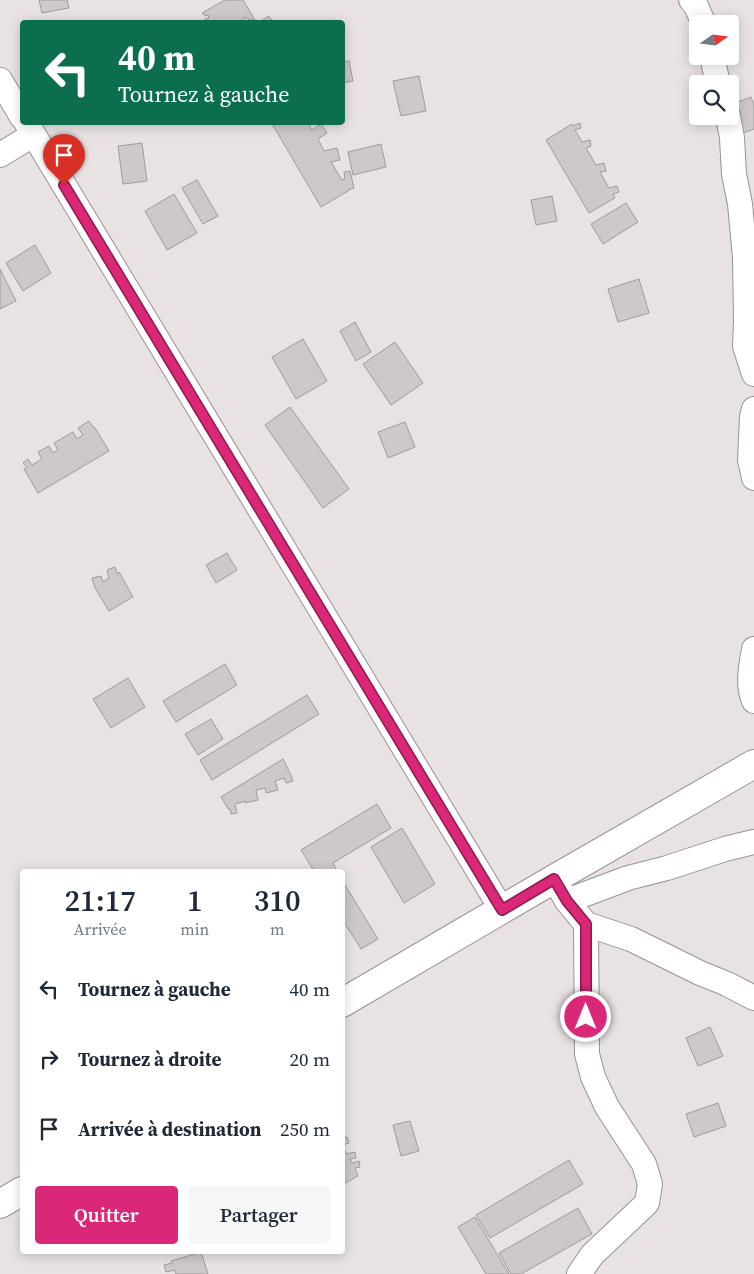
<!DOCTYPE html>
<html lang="fr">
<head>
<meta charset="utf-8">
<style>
	body { margin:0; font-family:"Source Serif 4",serif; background:#f6f6f7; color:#1f2937; height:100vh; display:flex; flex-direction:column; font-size:19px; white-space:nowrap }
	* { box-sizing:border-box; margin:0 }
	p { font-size:16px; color:#747a83 }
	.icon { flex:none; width:28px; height:28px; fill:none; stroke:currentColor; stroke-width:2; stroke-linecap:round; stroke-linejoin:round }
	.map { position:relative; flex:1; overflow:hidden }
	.drawer { position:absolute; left:20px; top:869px; width:325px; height:385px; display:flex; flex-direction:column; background:#fff; border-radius:5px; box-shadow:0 2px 12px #0003 }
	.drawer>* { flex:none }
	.banner { position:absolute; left:20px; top:20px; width:325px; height:105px; border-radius:5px; box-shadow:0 2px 12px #0003; background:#0b6e4f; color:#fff; overflow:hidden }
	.needle { width:32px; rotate:76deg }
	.buttons { position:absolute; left:689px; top:15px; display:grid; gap:10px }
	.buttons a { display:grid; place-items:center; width:50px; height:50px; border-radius:5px; background:#fff; box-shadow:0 2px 12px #0003; font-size:25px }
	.pin { position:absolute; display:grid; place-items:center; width:42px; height:42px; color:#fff; margin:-51px -21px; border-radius:50% 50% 50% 0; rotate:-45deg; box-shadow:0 0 5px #0007 }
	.pin .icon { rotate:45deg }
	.me { position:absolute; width:55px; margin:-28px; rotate:0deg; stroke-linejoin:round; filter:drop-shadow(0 0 4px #0008) }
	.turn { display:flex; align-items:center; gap:18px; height:105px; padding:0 15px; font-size:22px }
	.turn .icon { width:65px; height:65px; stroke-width:2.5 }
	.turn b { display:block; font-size:35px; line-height:42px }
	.eta { display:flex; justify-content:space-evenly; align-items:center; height:85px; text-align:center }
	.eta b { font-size:30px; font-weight:600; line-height:35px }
	.primary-button { display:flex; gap:10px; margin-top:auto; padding:10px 15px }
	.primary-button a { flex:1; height:58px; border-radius:5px; background:#db2777; color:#fff; font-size:20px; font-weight:600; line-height:58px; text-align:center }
	.primary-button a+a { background:#f6f6f7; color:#1f2937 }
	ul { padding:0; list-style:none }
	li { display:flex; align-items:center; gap:15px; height:70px; padding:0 15px }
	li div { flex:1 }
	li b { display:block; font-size:19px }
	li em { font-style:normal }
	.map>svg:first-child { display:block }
	.building { fill:#cfc8ca; stroke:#a09a9b }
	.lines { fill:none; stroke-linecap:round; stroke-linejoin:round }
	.street-casing { stroke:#989293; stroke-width:26 }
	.primary-casing { stroke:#989293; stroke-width:30 }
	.street { stroke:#fff; stroke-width:24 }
	.primary { stroke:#fff; stroke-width:28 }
	.route-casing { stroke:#8e194d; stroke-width:12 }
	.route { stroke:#db2777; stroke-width:9 }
</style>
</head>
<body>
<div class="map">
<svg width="754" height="1274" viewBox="0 0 754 1274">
	<rect width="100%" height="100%" fill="#e8e2e3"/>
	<g class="building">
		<polygon points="39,0 67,0 69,8 42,13"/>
		<polygon points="225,0 243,0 255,20 249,20 248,18 243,18 245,22 247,22 206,22 205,19 209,18 208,15 205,16 202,13"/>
		<polygon points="269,16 273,22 259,22"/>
		<polygon points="349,61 353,81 342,83 342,62"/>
		<polygon points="419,76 426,111 401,116 393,81"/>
		<polygon points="751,97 754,105 754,129 738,135 730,105"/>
		<polygon points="271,122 307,122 312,130 321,124 327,133 318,139 324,151 337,148 340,160 331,162 342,180 345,179 344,172 350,171 354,188 348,190 348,191 321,207"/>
		<polygon points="580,123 581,128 575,130 582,142 590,140 591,146 586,148 596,165 604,163 606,171 600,172 609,188 617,186 619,192 613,194 615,198 589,213 546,140 572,124 573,126"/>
		<polygon points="142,143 147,181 123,184 118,146"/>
		<polygon points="381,144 386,167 353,175 348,152"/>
		<polygon points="197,180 218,216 203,224 182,188"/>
		<polygon points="174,194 197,233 167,250 145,211"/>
		<polygon points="552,196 557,221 536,225 531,200"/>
		<polygon points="626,203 638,222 603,244 591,224"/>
		<polygon points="35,245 51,273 23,291 6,263"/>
		<polygon points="0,269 16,301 0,309"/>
		<polygon points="639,279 649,313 618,322 608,289"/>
		<polygon points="355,322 371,352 356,361 340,331"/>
		<polygon points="303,339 327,381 296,399 272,357"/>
		<polygon points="395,342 423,383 391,405 363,364"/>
		<polygon points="290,407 349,489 323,508 265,425"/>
		<polygon points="89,421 94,428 95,428 109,451 38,493 24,469 27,468 23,463 28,459 32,465 42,459 38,452 49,446 53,453 58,450 54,443 73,432 77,439 83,435 78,428"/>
		<polygon points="405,422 415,447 388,458 378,432"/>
		<polygon points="227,553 237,570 216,583 206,565"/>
		<polygon points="115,567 117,574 119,572 133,597 109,611 95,588 92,578 101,576 103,582 109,578 107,570"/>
		<polygon points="225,664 237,685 176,722 163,701"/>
		<polygon points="128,678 145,707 111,728 93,699"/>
		<polygon points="307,695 319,714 212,780 200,760"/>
		<polygon points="211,719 223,739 198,755 185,734"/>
		<polygon points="283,759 290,773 293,781 286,783 284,778 275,781 278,790 266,793 265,788 256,790 258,800 245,803 245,801 236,804 235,805 237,813 231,814 230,809 229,810 221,797"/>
		<polygon points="377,804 391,828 333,863 337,871 314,871 301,850"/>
		<polygon points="402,828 435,884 404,903 371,847"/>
		<polygon points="342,880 378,939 361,949 342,919"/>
		<polygon points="710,1027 723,1056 698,1066 686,1038"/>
		<polygon points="718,1103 726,1126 694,1137 686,1114"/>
		<polygon points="410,1121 419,1151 401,1156 393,1125"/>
		<polygon points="347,1137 349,1143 342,1145 342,1138"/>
		<polygon points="342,1146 347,1154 355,1152 356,1158 350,1159 352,1163 359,1161 360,1167 355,1168 358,1176 342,1185"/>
		<polygon points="569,1160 583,1184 490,1238 476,1215"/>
		<polygon points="578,1208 592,1234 521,1274 511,1274 499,1253"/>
		<polygon points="475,1217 509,1274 486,1274 458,1227"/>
		<polygon points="201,1252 208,1274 176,1274 175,1270 166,1272 164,1265 172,1263 171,1261"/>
	</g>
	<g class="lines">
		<g class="street-casing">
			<g id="street">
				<polyline points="691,0 696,6 704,24"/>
				<polyline points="712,56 718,84"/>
				<polyline points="0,80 22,117"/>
				<polyline points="728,116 732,138 734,174 740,204 745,257 746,321 745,346 754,374"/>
				<polyline points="26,122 502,910"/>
				<polyline points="0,155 33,135"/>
				<polyline points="754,409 752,417 750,460 754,478"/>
				<path d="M754,649c-3,17 -7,36 0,52"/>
				<polyline points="554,879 567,901 586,924 631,939 700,973 727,984 754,998"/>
				<polyline points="567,901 628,878 667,868 725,849 754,842"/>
				<polyline points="579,1274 592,1255 647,1203 650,1184 644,1164 607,1107 593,1077 587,1054 586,924"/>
			</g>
		</g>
		<g class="primary-casing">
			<g id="primary">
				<polyline points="342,1003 554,879 754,764"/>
				<polyline points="0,1204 22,1191"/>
			</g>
		</g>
		<use href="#street" class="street"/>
		<use href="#primary" class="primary"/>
	</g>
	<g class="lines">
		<g class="route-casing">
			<polyline id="route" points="64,185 502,910 554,879 567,901 586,924 586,1017"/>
		</g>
		<use href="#route" class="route"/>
	</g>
</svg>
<div class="buttons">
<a><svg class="needle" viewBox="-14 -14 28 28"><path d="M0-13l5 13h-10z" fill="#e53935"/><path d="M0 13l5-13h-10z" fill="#747a83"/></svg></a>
<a><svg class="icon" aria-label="search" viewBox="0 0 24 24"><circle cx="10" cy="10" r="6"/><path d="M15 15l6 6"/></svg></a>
</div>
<div class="pin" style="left:64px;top:185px;background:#d93025"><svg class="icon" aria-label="arrive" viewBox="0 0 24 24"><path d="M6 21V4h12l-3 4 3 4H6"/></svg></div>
<svg class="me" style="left:586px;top:1017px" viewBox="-20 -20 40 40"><circle r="17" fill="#db2777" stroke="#fff" stroke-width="3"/><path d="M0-11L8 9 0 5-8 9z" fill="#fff"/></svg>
<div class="banner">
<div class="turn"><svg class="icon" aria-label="left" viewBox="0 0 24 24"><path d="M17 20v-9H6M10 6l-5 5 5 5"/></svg><div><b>40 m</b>Tournez à gauche</div></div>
</div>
<section class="drawer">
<div class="eta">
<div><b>21:17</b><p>Arrivée</p></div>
<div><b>1</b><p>min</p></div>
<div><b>310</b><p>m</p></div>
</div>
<ul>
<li><svg class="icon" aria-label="left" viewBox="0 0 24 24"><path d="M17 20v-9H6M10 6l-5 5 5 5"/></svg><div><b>Tournez à gauche</b></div><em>40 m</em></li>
<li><svg class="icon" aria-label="right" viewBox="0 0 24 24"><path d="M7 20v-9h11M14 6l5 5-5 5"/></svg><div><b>Tournez à droite</b></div><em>20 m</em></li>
<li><svg class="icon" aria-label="arrive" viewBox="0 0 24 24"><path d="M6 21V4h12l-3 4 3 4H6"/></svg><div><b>Arrivée à destination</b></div><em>250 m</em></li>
</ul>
<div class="primary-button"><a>Quitter</a><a>Partager</a></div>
</section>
</div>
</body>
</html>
